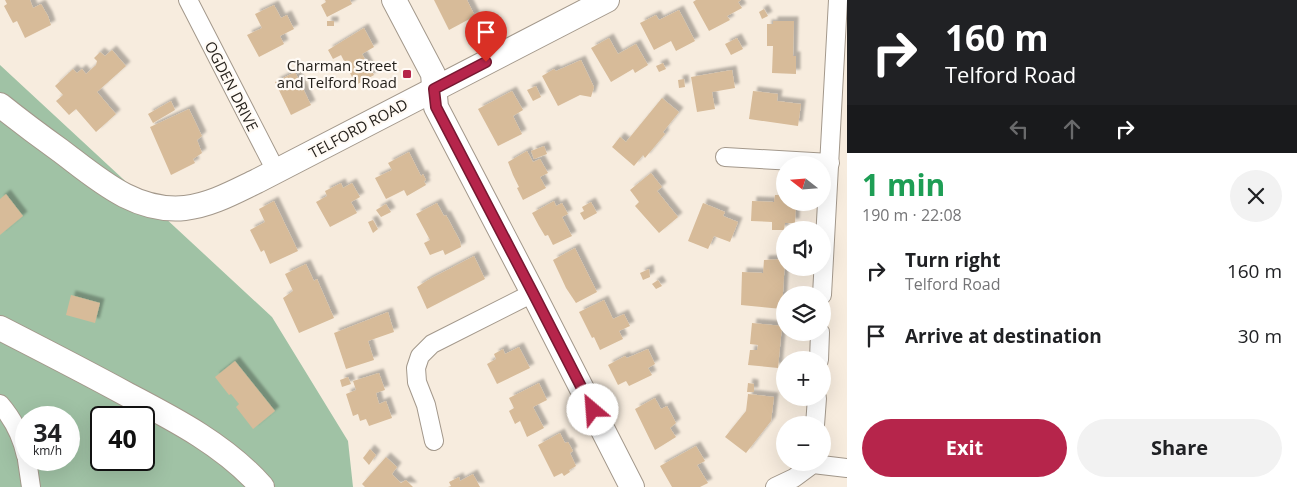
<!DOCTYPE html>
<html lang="en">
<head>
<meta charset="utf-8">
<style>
	body { margin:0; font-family:"Open Sans",sans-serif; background:#f2f2f2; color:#202124; height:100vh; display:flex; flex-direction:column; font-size:19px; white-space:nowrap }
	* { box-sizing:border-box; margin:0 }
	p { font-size:16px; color:#757577 }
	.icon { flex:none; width:28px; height:28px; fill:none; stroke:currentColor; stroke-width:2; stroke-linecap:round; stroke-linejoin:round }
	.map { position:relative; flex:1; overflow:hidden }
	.details { display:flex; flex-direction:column; background:#fff; width:450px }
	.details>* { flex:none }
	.banner { background:#202124; color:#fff; overflow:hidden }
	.needle { width:32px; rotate:287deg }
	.controls { position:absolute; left:776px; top:156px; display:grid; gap:10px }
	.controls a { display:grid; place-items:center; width:55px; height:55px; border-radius:50%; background:#fff; box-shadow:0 5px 20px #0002; font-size:25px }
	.speed { position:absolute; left:15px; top:406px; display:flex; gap:10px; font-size:25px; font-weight:700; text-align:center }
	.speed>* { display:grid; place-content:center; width:65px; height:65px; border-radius:50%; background:#fff; box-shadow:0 5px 20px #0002; line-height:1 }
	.speed small { font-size:12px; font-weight:400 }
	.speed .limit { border:2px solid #111; border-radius:8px; background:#fff; color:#111 }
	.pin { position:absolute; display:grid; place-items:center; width:42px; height:42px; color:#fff; margin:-51px -21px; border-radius:50% 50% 50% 0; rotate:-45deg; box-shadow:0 0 5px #0007 }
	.pin .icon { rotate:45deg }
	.me { position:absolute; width:55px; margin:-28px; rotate:333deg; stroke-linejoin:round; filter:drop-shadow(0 0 4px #0008) }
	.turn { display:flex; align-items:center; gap:18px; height:105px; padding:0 15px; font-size:22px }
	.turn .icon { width:65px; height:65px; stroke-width:2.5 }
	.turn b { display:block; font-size:35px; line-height:42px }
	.lanes { display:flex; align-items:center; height:48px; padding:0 15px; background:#0003; justify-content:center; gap:25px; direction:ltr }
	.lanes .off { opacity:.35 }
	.round { display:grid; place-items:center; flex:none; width:52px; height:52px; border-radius:26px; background:#f2f2f2 }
	.summary { display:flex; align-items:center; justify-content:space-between; height:85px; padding:0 15px }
	h1 { font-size:30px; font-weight:700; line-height:38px; color:#1e9e55 }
	.primary-button { display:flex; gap:10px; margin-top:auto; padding:10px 15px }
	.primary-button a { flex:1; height:58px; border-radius:30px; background:#b6254b; color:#fff; font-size:20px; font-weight:700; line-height:58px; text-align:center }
	.primary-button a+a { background:#f2f2f2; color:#202124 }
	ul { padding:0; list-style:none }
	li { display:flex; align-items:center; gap:15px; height:65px; padding:0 15px }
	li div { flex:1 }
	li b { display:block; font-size:19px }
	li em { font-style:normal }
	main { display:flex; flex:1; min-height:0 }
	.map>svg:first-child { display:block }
	.forest { fill:#a0c2a5; fill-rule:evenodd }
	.building { fill:#d7bb99; filter:url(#shadow) }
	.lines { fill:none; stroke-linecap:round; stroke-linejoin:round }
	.street-casing { stroke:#a3988b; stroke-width:20 }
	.secondary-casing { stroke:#a3988b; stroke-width:26 }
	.street { stroke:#fff; stroke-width:18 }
	.secondary { stroke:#fff; stroke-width:24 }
	.route-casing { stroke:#761831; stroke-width:12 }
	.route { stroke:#b6254b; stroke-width:9 }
	.poi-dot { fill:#b6254b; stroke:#fffaf4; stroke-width:2 }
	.labels { text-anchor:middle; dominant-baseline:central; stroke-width:4.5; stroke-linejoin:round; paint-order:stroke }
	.poi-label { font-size:15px; fill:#231f1a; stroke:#fffaf4; text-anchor:end }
	.street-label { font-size:15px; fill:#231f1a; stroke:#fffaf4 }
</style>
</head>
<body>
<main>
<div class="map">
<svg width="847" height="487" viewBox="0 0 847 487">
	<defs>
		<filter id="shadow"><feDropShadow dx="4.5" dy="-4.5" stdDeviation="1" flood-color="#0004"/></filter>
	</defs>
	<rect width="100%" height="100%" fill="#f7ecde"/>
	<path class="forest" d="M0,65l272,252 76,124 5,46h-353zM26,418h43v42h-43zM101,418h43v42h-43z"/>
	<g class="building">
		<polygon points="5,0 30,0 33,8 41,4 48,16 51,25 25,38 17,21 13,23 4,6 7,4"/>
		<polygon points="325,0 350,0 352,4 327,17 321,5 326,2"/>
		<polygon points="434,0 467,0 475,16 449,30"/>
		<polygon points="696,0 741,0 738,2 742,8 727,16 730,20 709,31 693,2"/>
		<polygon points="274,5 281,18 287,15 294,29 280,36 284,44 259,57 247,35 262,28 255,14"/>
		<polygon points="764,9 768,16 762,19 759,12"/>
		<polygon points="679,10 695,41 676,51 671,41 654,50 640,23 656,15 659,20"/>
		<rect x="327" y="21" width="7" height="5"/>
		<polygon points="773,21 794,21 793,56 796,56 796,74 772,73 773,46 767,46 767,24 773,24"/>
		<polygon points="364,28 374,47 362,54 374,75 356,85 341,55 333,59 328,50"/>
		<polygon points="609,38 618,54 636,44 648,65 635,73 633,69 611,82 591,48"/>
		<polygon points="737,38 743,49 731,55 725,44"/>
		<polygon points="112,50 126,66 97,92 116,114 96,132 76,109 69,115 56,101 63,95 55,86 73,69 77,73 82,69 86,74 96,65 97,61 94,58 100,52 105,56"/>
		<polygon points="581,60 594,87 591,97 580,95 558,106 542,76 554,69 556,71"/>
		<polygon points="663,63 666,69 659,72 656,66"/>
		<polygon points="732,70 735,88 712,92 715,109 697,112 691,77"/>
		<polygon points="295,72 311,105 291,115 275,82"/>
		<polygon points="684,79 685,87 679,88 678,80"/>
		<polygon points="536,86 541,97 533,101 527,90"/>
		<polygon points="512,91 523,110 513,116 522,134 498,146 478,109"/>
		<polygon points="753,91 778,94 777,101 801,104 798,126 749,119"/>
		<polygon points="662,98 679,112 663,132 665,134 645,158 643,155 634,166 612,147 620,137 626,142"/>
		<polygon points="171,101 175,110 153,123 148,114"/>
		<polygon points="189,109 202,136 197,140 202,153 193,159 195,163 171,175 150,127"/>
		<polygon points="544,146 547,154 534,159 531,151"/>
		<polygon points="527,151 533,162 540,159 548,173 540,177 546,188 523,200 517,188 519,187 513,175 508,162"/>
		<polygon points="409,152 421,176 423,174 426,180 424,181 426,185 407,196 404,190 386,199 375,178 392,170 388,163"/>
		<polygon points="651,173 662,187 657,191 678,217 659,233 635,206 639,202 630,190"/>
		<polygon points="341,183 343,188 352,183 360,197 351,202 357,213 330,227 316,202 327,196 325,191"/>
		<polygon points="6,194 23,216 0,235 0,199"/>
		<polygon points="775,195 785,195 785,202 796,202 795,223 785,223 784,230 772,230 772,222 751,221 752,201 774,202"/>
		<polygon points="274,201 298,251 270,264 264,250 261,252 250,230 265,222 259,209"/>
		<polygon points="554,201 556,206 562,203 568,214 562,217 572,236 553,245 548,235 545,236 539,226 532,213"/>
		<polygon points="591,202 597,213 584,220 580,213 584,211 582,207"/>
		<polygon points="437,203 444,216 446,215 460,241 461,247 445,255 443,250 430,255 424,243 430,240 416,214"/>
		<polygon points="703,203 725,212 723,216 738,222 730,242 714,236 708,249 688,241"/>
		<polygon points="386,204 391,212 381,217 376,210"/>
		<polygon points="373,220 378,229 373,233 368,222"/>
		<polygon points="575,248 597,292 576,303 566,288 553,260"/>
		<polygon points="474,256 485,279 427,309 417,287 428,280"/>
		<polygon points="785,259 782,309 741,305 742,272 763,273 764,260"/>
		<polygon points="306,264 314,281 317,279 334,318 299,333 283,298 293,291 285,274"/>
		<polygon points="649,269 650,277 643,280 640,273"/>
		<polygon points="658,280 662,286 656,289 652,284"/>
		<polygon points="71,295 100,303 95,323 66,315"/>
		<polygon points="604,300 613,319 624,314 630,326 619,331 623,339 600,350 594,337 592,338 579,312"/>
		<polygon points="388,312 394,332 368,341 374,360 346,369 334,333"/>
		<polygon points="752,323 782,326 778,368 748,365 750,350 757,350 758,345 750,344"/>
		<polygon points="519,347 530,368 497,384 487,364 496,359 494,354 503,349 505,354"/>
		<polygon points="648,349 655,364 648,368 652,375 629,386 626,381 618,385 608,365 625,356 627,358"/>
		<polygon points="235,361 275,411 253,429 236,407 239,404 231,394 229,395 215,377"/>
		<polygon points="379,373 385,390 376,393 379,404 386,401 392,418 369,426 366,419 360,421 358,414 353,416 346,394 356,390 353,381"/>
		<polygon points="348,377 351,384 342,387 340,380"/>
		<polygon points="539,383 547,400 533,407 544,428 527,437 520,421 515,424 509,411 514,408 509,398"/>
		<polygon points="748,383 754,384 754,392 747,392"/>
		<polygon points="748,394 774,397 771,421 746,453 725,437 746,411"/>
		<polygon points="655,398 661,409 667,406 676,423 670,428 676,437 655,450 635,409"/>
		<polygon points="560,433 565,443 568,442 573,451 570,453 576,466 569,470 570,472 564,476 562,473 554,477 538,445"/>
		<polygon points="696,446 705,461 697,465 708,483 700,487 672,487 660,466"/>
		<polygon points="370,449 376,455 369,465 363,458"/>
		<polygon points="386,457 397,467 392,474 401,483 406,480 413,487 365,487 362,484"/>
		<polygon points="473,474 480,487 448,487 451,486 449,482 459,477 460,481"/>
	</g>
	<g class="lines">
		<g class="street-casing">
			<g id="street">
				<polyline points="188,0 276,171"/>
				<polyline points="725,157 830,163"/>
				<polyline points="822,295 838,0"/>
				<polyline points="819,360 820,332"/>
				<path d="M0,404c13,15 22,33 26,52"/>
				<polyline points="815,425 817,398"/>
				<polyline points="434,441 426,405 417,382 416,368 420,356 432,344 533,293"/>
				<polyline points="27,460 31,487"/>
				<polyline points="775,487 794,478 813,464 847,468"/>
			</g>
		</g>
		<g class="secondary-casing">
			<g id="secondary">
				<polyline points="394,0 433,74 436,107 533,293 632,487"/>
				<path d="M0,105c20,16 40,31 61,46 37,28 74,62 124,57 26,-3 49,-16 72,-27l350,-181"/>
				<path d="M0,328c43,22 86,44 128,67 48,25 98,51 134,92"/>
			</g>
		</g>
		<use href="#street" class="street"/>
		<use href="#secondary" class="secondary"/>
	</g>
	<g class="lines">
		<g class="route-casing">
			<polyline id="route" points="486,62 434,89 436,107 533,293 593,410"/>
		</g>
		<use href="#route" class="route"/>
	</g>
	<rect class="poi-dot" x="402" y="69" width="10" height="10" rx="2.5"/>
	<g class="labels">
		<g class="poi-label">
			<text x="397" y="65">Charman Street<tspan x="397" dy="17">and Telford Road</tspan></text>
		</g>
		<g class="street-label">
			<text transform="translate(232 86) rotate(63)">OGDEN DRIVE</text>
			<text transform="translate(358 128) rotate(-28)">TELFORD ROAD</text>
		</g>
	</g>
</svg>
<div class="controls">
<a><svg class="needle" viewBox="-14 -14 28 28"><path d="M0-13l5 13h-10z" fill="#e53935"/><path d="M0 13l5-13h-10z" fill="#757577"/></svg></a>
<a><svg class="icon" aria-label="sound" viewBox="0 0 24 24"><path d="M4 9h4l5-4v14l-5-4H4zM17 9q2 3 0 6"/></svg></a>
<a><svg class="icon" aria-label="layers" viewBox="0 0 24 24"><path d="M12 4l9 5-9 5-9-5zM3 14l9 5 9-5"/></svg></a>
<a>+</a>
<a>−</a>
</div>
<div class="speed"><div>34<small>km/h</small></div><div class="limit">40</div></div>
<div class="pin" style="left:486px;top:62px;background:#d93025"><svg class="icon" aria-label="arrive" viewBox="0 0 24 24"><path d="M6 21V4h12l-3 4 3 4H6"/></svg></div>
<svg class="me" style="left:593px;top:410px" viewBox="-20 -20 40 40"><circle r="19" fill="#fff"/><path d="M0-13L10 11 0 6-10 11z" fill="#b6254b"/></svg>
</div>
<section class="details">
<div class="banner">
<div class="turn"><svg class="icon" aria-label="right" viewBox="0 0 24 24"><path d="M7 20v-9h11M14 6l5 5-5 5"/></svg><div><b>160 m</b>Telford Road</div></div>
<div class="lanes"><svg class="icon off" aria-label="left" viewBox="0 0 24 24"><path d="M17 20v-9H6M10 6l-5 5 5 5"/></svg><svg class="icon off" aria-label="ahead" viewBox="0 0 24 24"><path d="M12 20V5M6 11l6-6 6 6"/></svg><svg class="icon" aria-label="right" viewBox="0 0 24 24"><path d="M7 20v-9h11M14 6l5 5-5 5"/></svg></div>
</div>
<div class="summary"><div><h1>1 min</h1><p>190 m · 22:08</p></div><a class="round"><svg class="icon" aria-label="close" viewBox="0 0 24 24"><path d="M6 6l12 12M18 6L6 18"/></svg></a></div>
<ul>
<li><svg class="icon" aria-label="right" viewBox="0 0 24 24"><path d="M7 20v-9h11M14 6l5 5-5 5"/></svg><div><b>Turn right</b><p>Telford Road</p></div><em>160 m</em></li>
<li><svg class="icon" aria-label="arrive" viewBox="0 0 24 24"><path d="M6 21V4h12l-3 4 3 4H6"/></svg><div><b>Arrive at destination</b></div><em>30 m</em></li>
</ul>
<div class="primary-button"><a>Exit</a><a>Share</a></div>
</section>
</main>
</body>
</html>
